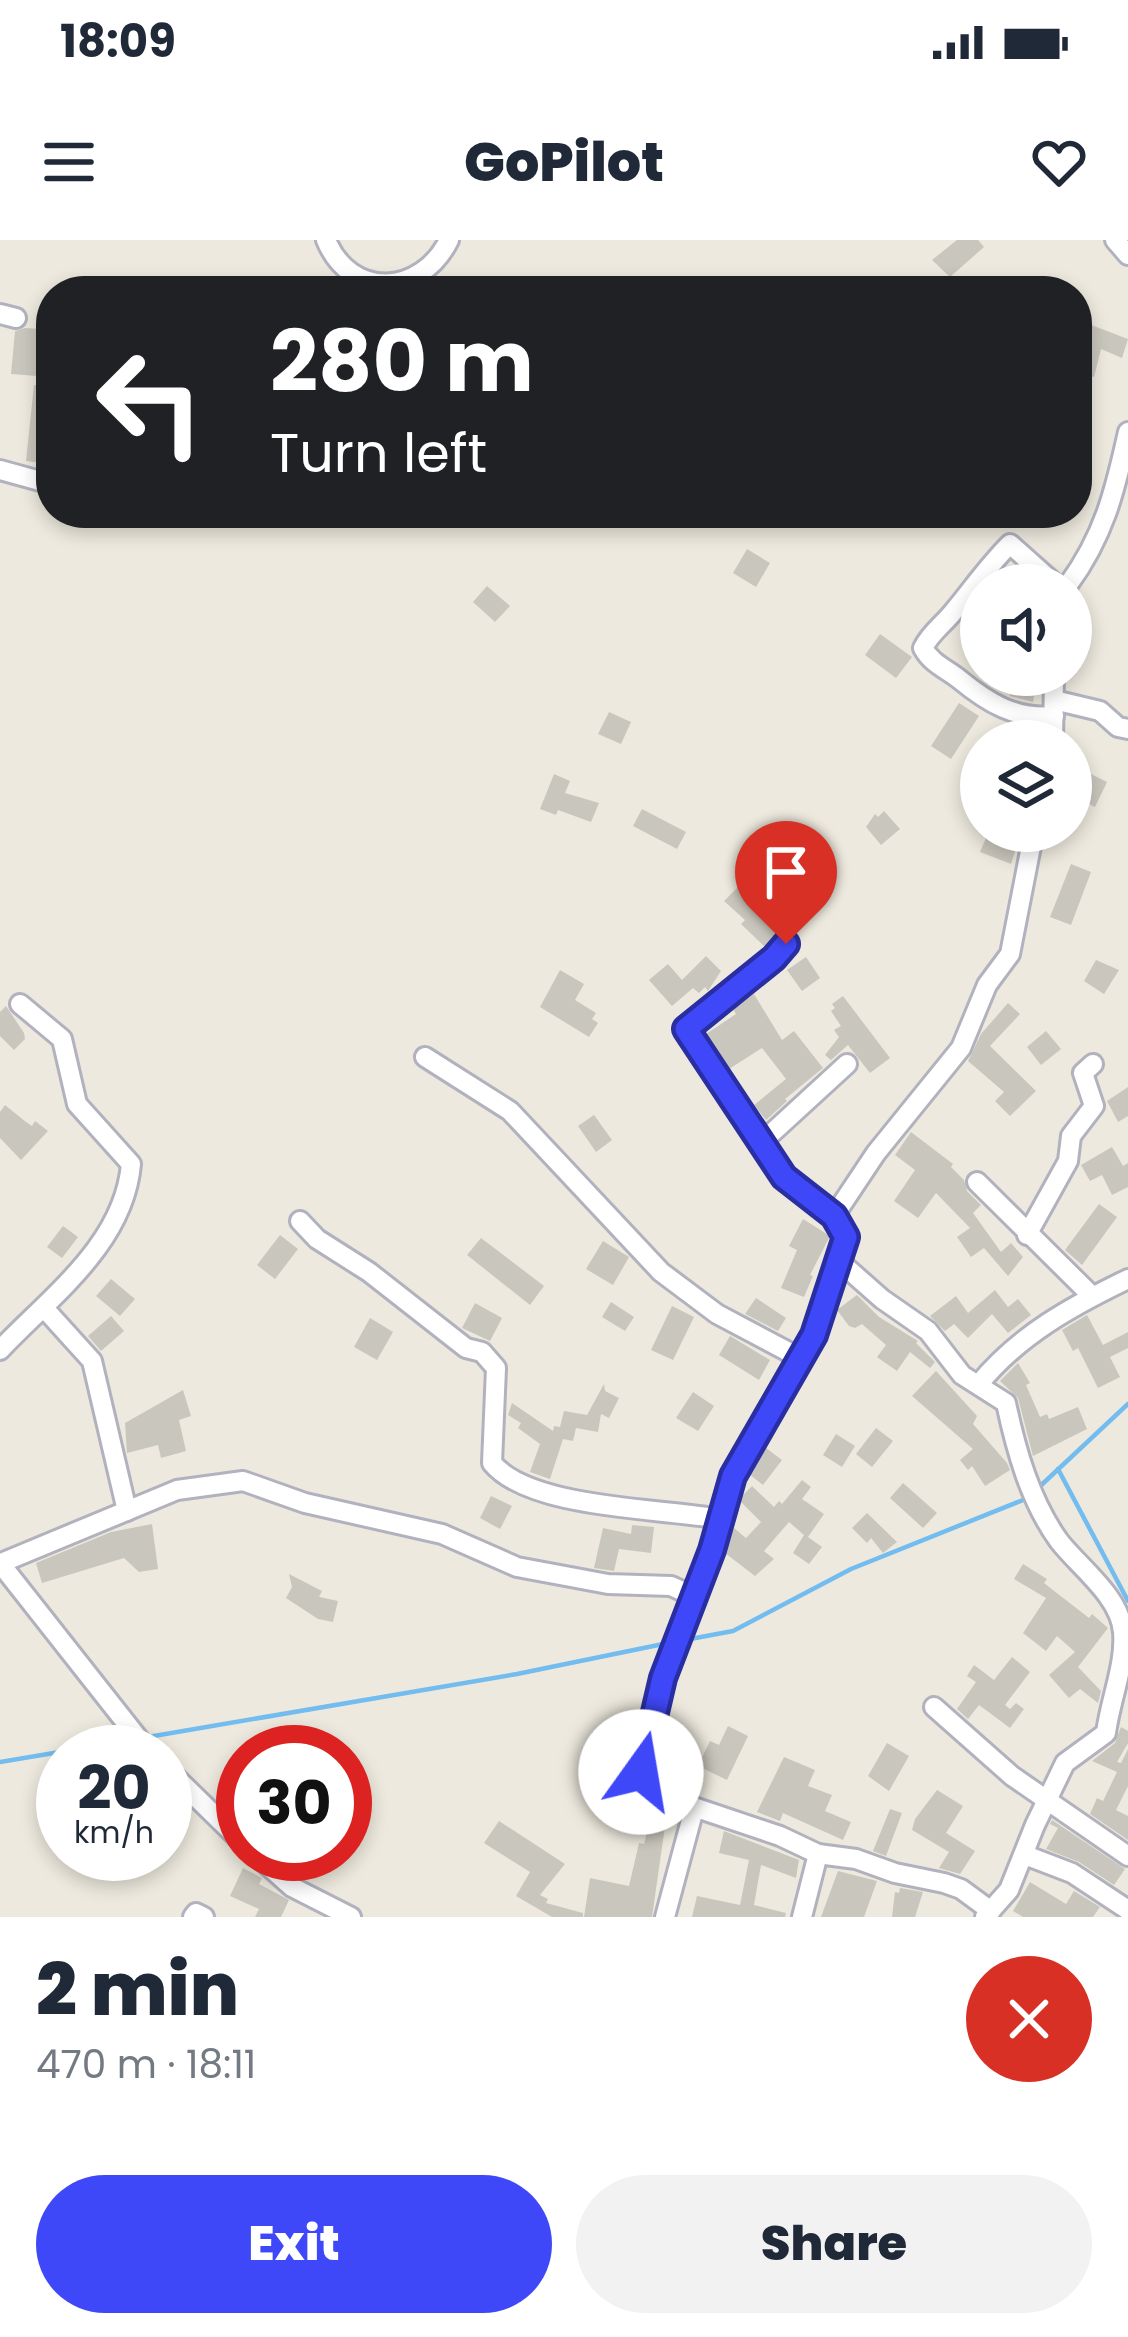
<!DOCTYPE html>
<html lang="en">
<head>
<meta charset="utf-8">
<style>
	body { margin:0; font-family:Poppins,sans-serif; background:#f2f2f3; color:#1f2937; height:100vh; display:flex; flex-direction:column; font-size:45px; white-space:nowrap }
	* { box-sizing:border-box; margin:0 }
	p { font-size:39px; color:#747a83 }
	.icon { flex:none; width:66px; height:66px; fill:none; stroke:currentColor; stroke-width:2; stroke-linecap:round; stroke-linejoin:round }
	.map { position:relative; height:1677px; overflow:hidden }
	.details { display:flex; flex-direction:column; background:#fff; flex:1 }
	.details>* { flex:none }
	.guide { position:absolute; left:36px; top:36px; width:1056px; height:252px; border-radius:48px; box-shadow:0 6px 18px #0003; background:#202124; color:#fff; overflow:hidden }
	.fabs { position:absolute; left:960px; top:324px; display:grid; gap:24px }
	.fabs a { display:grid; place-items:center; width:132px; height:132px; border-radius:50%; background:#fff; box-shadow:0 6px 18px #0003; font-size:60px }
	.speed { position:absolute; left:36px; top:1485px; display:flex; gap:24px; font-size:60px; font-weight:700; text-align:center }
	.speed>* { display:grid; place-content:center; width:156px; height:156px; border-radius:50%; background:#fff; box-shadow:0 6px 18px #0003; line-height:1 }
	.speed small { font-size:30px; font-weight:400 }
	.speed .limit { border:18px solid #d22; background:#fff; color:#111 }
	.pin { position:absolute; display:grid; place-items:center; width:102px; height:102px; color:#fff; margin:-123px -51px; border-radius:50% 50% 50% 0; rotate:-45deg; box-shadow:0 0 12px #0007 }
	.pin .icon { rotate:45deg }
	.me { position:absolute; width:132px; margin:-66px; rotate:13deg; stroke-linejoin:round; filter:drop-shadow(0 0 9px #0008) }
	.turn { display:flex; align-items:center; gap:42px; height:252px; padding:0 36px; font-size:54px }
	.turn .icon { width:156px; height:156px; stroke-width:2.5 }
	.turn b { display:block; font-size:84px; line-height:102px }
	.round { display:grid; place-items:center; flex:none; width:126px; height:126px; border-radius:63px; background:#f2f2f3 }
	.summary { display:flex; align-items:center; justify-content:space-between; height:204px; padding:0 36px }
	h1 { font-size:72px; font-weight:800; line-height:90px }
	.action { display:flex; gap:24px; margin-top:auto; padding:24px 36px }
	.action a { flex:1; height:138px; border-radius:72px; background:#3f48f9; color:#fff; font-size:48px; font-weight:800; line-height:138px; text-align:center }
	.action a+a { background:#f2f2f3; color:#1f2937 }
	.status { display:flex; justify-content:space-between; align-items:center; height:84px; padding:0 60px; background:#fff; direction:ltr }
	.status svg { height:33px; fill:currentColor }
	header { display:flex; justify-content:space-between; align-items:center; height:156px; padding:0 36px; background:#fff; font-size:54px; font-weight:800 }
	.map>svg:first-child { display:block }
	.lines { fill:none; stroke-linecap:round; stroke-linejoin:round }
	.stream { stroke:#72bcef; stroke-width:4.5 }
	.building { fill:#c9c7bd }
	.minor-casing { stroke:#b2b2bf; stroke-width:24 }
	.minor { stroke:#fff; stroke-width:18 }
	.route-casing { stroke:#292fa2; stroke-width:30 }
	.route { stroke:#3f48f9; stroke-width:21 }
</style>
</head>
<body>
<div class="status"><b>18:09</b><svg viewBox="0 0 49 12"><path d="M0 12V9h3v3zM5 12V6h3v6zM10 12V3h3v9zM15 12V0h3v12zM26 1h20v11H26zM47 4h2v5h-2z"/></svg></div>
<header><svg class="icon" aria-label="menu" viewBox="0 0 24 24"><path d="M4 6h16M4 12h16M4 18h16"/></svg>GoPilot<svg class="icon" aria-label="heart" viewBox="0 0 24 24"><path d="M12 20l-8-8c-3-5 5-10 8-4 3-6 11-1 8 4z"/></svg></header>
<div class="map">
<svg width="1128" height="1677" viewBox="0 0 1128 1677">
	<rect width="100%" height="100%" fill="#ede9de"/>
	<g class="lines">
		<g class="stream">
			<polyline points="1058,1229 1128,1361"/>
			<polyline points="1036,1250 1128,1164"/>
			<polyline points="685,1400 733,1391 851,1329 1028,1258"/>
			<polyline points="148,1497 517,1434 668,1403"/>
			<polyline points="0,1522 131,1500"/>
		</g>
	</g>
	<g class="building">
		<polygon points="957,0 978,0 984,7 950,37 932,20"/>
		<polygon points="1078,80 1128,99 1122,118 1101,109 1094,137 1077,133 1081,102 1077,101"/>
		<polygon points="25,88 41,89 37,136 11,134 15,91"/>
		<polygon points="34,145 51,147 51,224 26,221"/>
		<polygon points="747,309 770,323 756,347 733,333"/>
		<polygon points="487,346 510,366 495,382 473,362"/>
		<polygon points="880,394 912,417 896,438 865,415"/>
		<polygon points="1014,435 1038,438 1033,462 1010,456"/>
		<polygon points="959,463 979,476 951,519 931,506"/>
		<polygon points="609,472 631,482 621,504 598,494"/>
		<polygon points="1085,531 1107,542 1095,567 1073,556 1076,550 1071,548 1071,536 1081,541"/>
		<polygon points="554,534 570,541 565,553 599,563 591,582 558,570 556,575 540,569"/>
		<polygon points="642,569 686,592 677,609 633,586"/>
		<polygon points="884,571 900,589 881,605 866,587 875,574 878,577"/>
		<polygon points="989,591 1019,599 1011,624 980,612"/>
		<polygon points="1071,624 1091,632 1071,685 1050,677"/>
		<polygon points="768,634 788,654 769,676 782,688 765,707 741,684 745,680 724,661 738,647 748,657"/>
		<polygon points="706,716 721,731 708,751 705,747 699,753 693,748 672,766 649,740 668,724 682,740"/>
		<polygon points="806,717 820,738 802,751 787,730"/>
		<polygon points="1096,720 1119,730 1104,754 1084,741"/>
		<polygon points="560,730 584,744 575,760 596,773 592,779 598,783 589,797 540,767"/>
		<polygon points="754,754 782,800 794,791 823,828 785,859 787,861 766,880 754,865 786,839 762,808 729,829 706,794 736,774 733,769"/>
		<polygon points="843,756 890,818 870,833 848,805 831,820 825,815 839,797 834,790 841,786 831,771 835,768 832,764"/>
		<polygon points="1008,763 1020,774 990,806 1036,851 1010,876 995,861 1004,852 968,821 981,794"/>
		<polygon points="6,766 24,793 25,799 14,810 0,796 0,772"/>
		<polygon points="1046,791 1061,809 1041,825 1027,807"/>
		<polygon points="1128,847 1128,876 1118,882 1107,861"/>
		<polygon points="5,865 26,882 32,886 35,881 48,891 21,920 0,898 0,872"/>
		<polygon points="594,875 612,900 596,912 578,886"/>
		<polygon points="911,892 953,924 951,927 964,940 967,951 981,965 973,973 1001,1012 1011,1003 1023,1017 1008,1036 984,1008 971,1017 957,997 970,988 936,953 918,978 894,961 915,930 895,915"/>
		<polygon points="1112,907 1123,926 1128,923 1128,947 1112,955 1102,935 1090,941 1081,925"/>
		<polygon points="1099,964 1117,977 1082,1025 1065,1010"/>
		<polygon points="803,979 830,996 810,1035 813,1036 804,1057 781,1048 797,1010 789,1006"/>
		<polygon points="63,986 78,997 62,1018 47,1007"/>
		<polygon points="280,995 298,1009 275,1039 257,1025"/>
		<polygon points="481,998 544,1046 530,1065 467,1015"/>
		<polygon points="603,1001 629,1017 613,1045 586,1029"/>
		<polygon points="111,1039 135,1059 120,1076 96,1056"/>
		<polygon points="995,1050 1008,1067 1018,1059 1031,1075 1008,1093 992,1074 968,1098 954,1084 945,1091 930,1076 956,1056 968,1073"/>
		<polygon points="857,1055 879,1077 918,1101 916,1103 935,1122 930,1128 910,1112 897,1131 877,1117 886,1105 862,1084 855,1088 849,1086 837,1070"/>
		<polygon points="756,1058 786,1078 778,1091 745,1074"/>
		<polygon points="611,1062 634,1077 625,1091 602,1077"/>
		<polygon points="475,1063 502,1078 490,1101 462,1088"/>
		<polygon points="672,1066 694,1077 673,1120 651,1110"/>
		<polygon points="1087,1075 1103,1105 1128,1092 1128,1108 1110,1117 1120,1137 1098,1148 1078,1108 1073,1111 1062,1090"/>
		<polygon points="111,1076 124,1091 101,1111 88,1096"/>
		<polygon points="370,1078 393,1092 377,1120 354,1107"/>
		<polygon points="730,1096 770,1120 759,1140 719,1115"/>
		<polygon points="1018,1123 1030,1143 1026,1145 1040,1177 1047,1174 1049,1179 1078,1167 1087,1189 1033,1216 1018,1158 1000,1141"/>
		<polygon points="936,1131 977,1176 973,1184 1007,1223 1010,1230 985,1246 972,1226 968,1230 960,1220 973,1209 912,1156"/>
		<polygon points="604,1144 605,1151 619,1158 609,1178 601,1174 598,1192 576,1188 573,1201 563,1199 550,1239 530,1232 540,1204 518,1188 521,1183 508,1175 512,1163 553,1191 554,1186 560,1187 564,1171 587,1175"/>
		<polygon points="183,1150 191,1176 179,1180 186,1211 161,1218 158,1205 127,1213 125,1183"/>
		<polygon points="693,1152 714,1166 698,1191 676,1178"/>
		<polygon points="876,1188 893,1201 872,1227 856,1214"/>
		<polygon points="836,1194 855,1206 842,1227 823,1215"/>
		<polygon points="766,1208 782,1220 763,1245 749,1234"/>
		<polygon points="802,1240 811,1247 802,1259 824,1274 808,1297 822,1307 809,1324 793,1313 804,1295 789,1282 764,1311 774,1319 755,1336 725,1313 734,1288 746,1298 761,1282 740,1261 741,1257 752,1246 774,1267 779,1261 782,1264"/>
		<polygon points="903,1243 937,1273 923,1288 890,1258"/>
		<polygon points="491,1256 512,1266 500,1289 480,1278"/>
		<polygon points="867,1273 897,1302 883,1313 871,1298 867,1303 852,1288"/>
		<polygon points="152,1284 158,1329 139,1332 124,1318 42,1343 36,1323 111,1292"/>
		<polygon points="632,1285 654,1287 651,1313 619,1309 614,1331 594,1328 603,1288 631,1294"/>
		<polygon points="1023,1324 1047,1339 1044,1343 1089,1378 1092,1374 1108,1388 1078,1427 1101,1451 1098,1463 1080,1449 1069,1458 1049,1435 1075,1412 1057,1396 1046,1411 1023,1393 1046,1358 1014,1339"/>
		<polygon points="289,1334 322,1351 319,1357 338,1361 333,1382 318,1379 286,1358 292,1347"/>
		<polygon points="1012,1417 1030,1432 1005,1465 1010,1469 1016,1463 1024,1469 1010,1488 979,1465 968,1479 957,1469 976,1442 967,1436 974,1425 994,1440"/>
		<polygon points="728,1486 748,1496 727,1540 698,1526 710,1501 719,1505"/>
		<polygon points="1121,1487 1128,1491 1128,1503 1117,1522 1121,1523 1128,1509 1128,1546 1116,1570 1128,1576 1128,1600 1090,1574 1097,1558 1103,1561 1117,1532 1092,1521 1115,1503"/>
		<polygon points="664,1502 681,1508 676,1523 703,1534 695,1553 655,1535"/>
		<polygon points="887,1503 909,1516 889,1551 868,1536"/>
		<polygon points="596,1505 624,1510 618,1543 591,1539"/>
		<polygon points="784,1517 815,1530 808,1546 832,1555 825,1571 851,1582 843,1600 783,1573 780,1581 757,1572"/>
		<polygon points="937,1550 963,1566 946,1593 975,1611 960,1634 939,1628 949,1612 912,1590 915,1579"/>
		<polygon points="633,1555 667,1572 652,1677 584,1677 590,1638 629,1646 639,1603 644,1604 651,1576 626,1569"/>
		<polygon points="890,1569 902,1573 886,1616 873,1611"/>
		<polygon points="1052,1580 1125,1629 1114,1645 1079,1622 1046,1609 1058,1588 1050,1584"/>
		<polygon points="499,1581 565,1624 540,1655 548,1659 546,1663 583,1673 583,1677 552,1677 516,1656 530,1632 484,1603"/>
		<polygon points="724,1591 799,1620 796,1638 761,1625 754,1665 786,1673 785,1677 692,1677 697,1656 740,1665 749,1620 719,1613"/>
		<polygon points="243,1628 262,1638 259,1644 289,1660 281,1677 255,1677 259,1669 230,1656"/>
		<polygon points="838,1631 877,1641 864,1677 821,1677"/>
		<polygon points="1030,1642 1066,1664 1074,1651 1100,1667 1093,1677 1023,1677 1013,1671"/>
		<polygon points="900,1648 923,1652 915,1677 892,1677 895,1652 899,1653"/>
	</g>
	<g class="lines">
		<g class="minor-casing">
			<g id="minor">
				<path d="M326,0c25,60 95,56 123,0"/>
				<polyline points="1115,0 1128,15"/>
				<polyline points="0,74 16,78"/>
				<polyline points="0,230 51,244"/>
				<path d="M1068,345c36,-49 47,-94 60,-153"/>
				<polyline points="1054,460 1100,471 1118,487 1128,489"/>
				<path d="M1054,476c-39,4 -67,-14 -95,-37 -14,-11 -27,-15 -36,-31 8,-16 20,-23 31,-37 19,-23 34,-45 56,-67l46,41"/>
				<polyline points="1053,501 1054,435"/>
				<polyline points="786,704 774,718 686,789 784,937 834,976 846,997 814,1095 733,1236 712,1310 663,1438 641,1532 642,1542 655,1554 780,1596 818,1614 856,1619 895,1633 944,1643 961,1649 991,1671"/>
				<polyline points="425,817 510,871 661,1032 717,1074 800,1118"/>
				<polyline points="763,901 847,824"/>
				<polyline points="977,942 1092,1056"/>
				<polyline points="834,976 876,913 961,808 987,745 1010,714 1034,591"/>
				<path d="M300,981l17,18 52,33 97,76 16,4 14,16 -4,95c38,46 169,45 228,56"/>
				<polyline points="1027,995 1068,921 1071,896 1094,866 1083,833 1093,824"/>
				<path d="M839,1021l43,38 46,32 34,44 44,28c10,47 24,98 53,138 20,26 61,55 64,91 3,31 -13,69 -17,101l-41,30 -30,62 -26,65 -24,27"/>
				<polyline points="44,1068 92,1121 127,1271"/>
				<path d="M0,1110c51,-54 124,-106 131,-186l-54,-60 -15,-65 -42,-35"/>
				<path d="M979,1144c40,-49 93,-78 149,-105"/>
				<polyline points="0,1323 149,1512"/>
				<polyline points="1,1323 177,1250 243,1241 305,1263 442,1294 517,1327 608,1344 671,1346 693,1356"/>
				<polyline points="934,1467 1012,1536 1128,1616"/>
				<polyline points="165,1527 243,1603"/>
				<polyline points="255,1614 292,1647 351,1677"/>
				<polyline points="1025,1615 1072,1633 1128,1670"/>
				<polyline points="193,1677 196,1673 204,1677"/>
				<polyline points="665,1677 694,1569"/>
				<polyline points="802,1677 818,1614"/>
			</g>
		</g>
		<use href="#minor" class="minor"/>
	</g>
	<g class="lines">
		<g class="route-casing">
			<polyline id="route" points="641,1532 663,1438 712,1310 733,1236 814,1095 846,997 834,976 784,937 686,789 774,718 786,704"/>
		</g>
		<use href="#route" class="route"/>
	</g>
</svg>
<div class="fabs">
<a><svg class="icon" aria-label="sound" viewBox="0 0 24 24"><path d="M4 9h4l5-4v14l-5-4H4zM17 9q2 3 0 6"/></svg></a>
<a><svg class="icon" aria-label="layers" viewBox="0 0 24 24"><path d="M12 4l9 5-9 5-9-5zM3 14l9 5 9-5"/></svg></a>
</div>
<div class="speed"><div>20<small>km/h</small></div><div class="limit">30</div></div>
<div class="pin" style="left:786px;top:704px;background:#d93025"><svg class="icon" aria-label="arrive" viewBox="0 0 24 24"><path d="M6 21V4h12l-3 4 3 4H6"/></svg></div>
<svg class="me" style="left:641px;top:1532px" viewBox="-20 -20 40 40"><circle r="19" fill="#fff"/><path d="M0-13L10 11 0 6-10 11z" fill="#3f48f9"/></svg>
<div class="guide">
<div class="turn"><svg class="icon" aria-label="left" viewBox="0 0 24 24"><path d="M17 20v-9H6M10 6l-5 5 5 5"/></svg><div><b>280 m</b>Turn left</div></div>
</div>
</div>
<section class="details">
<div class="summary"><div><h1>2 min</h1><p>470 m · 18:11</p></div><a class="round" style="background:#d93025;color:#fff"><svg class="icon" aria-label="close" viewBox="0 0 24 24"><path d="M6 6l12 12M18 6L6 18"/></svg></a></div>
<div class="action"><a>Exit</a><a>Share</a></div>
</section>
</body>
</html>
